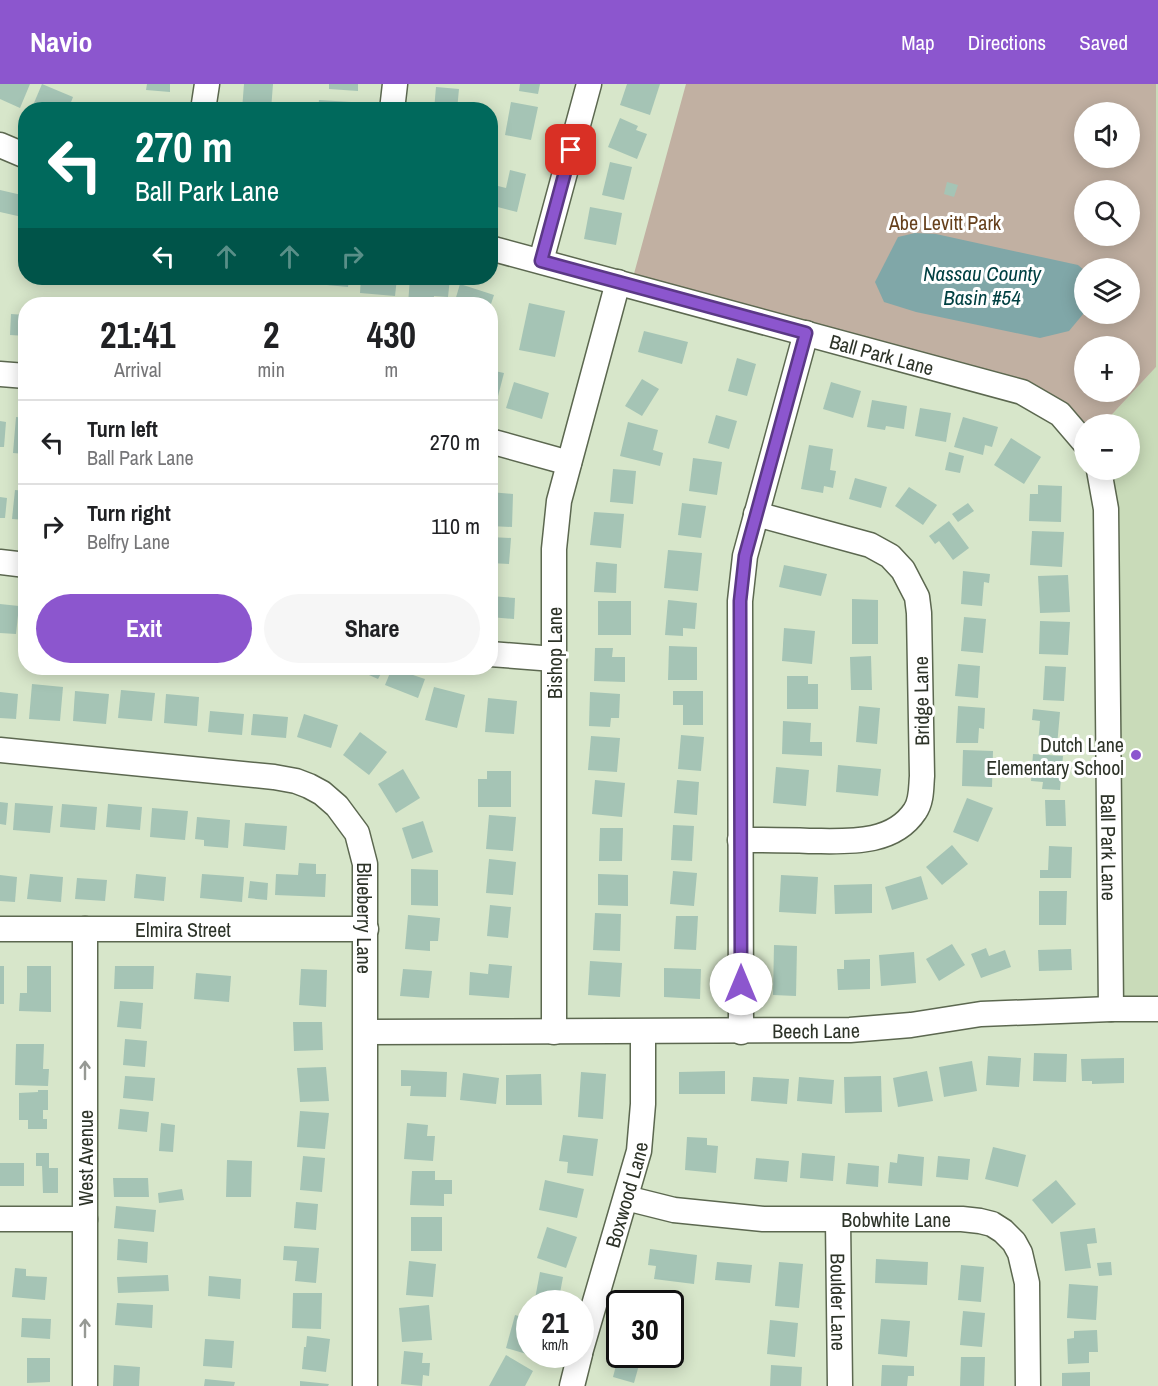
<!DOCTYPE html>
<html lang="en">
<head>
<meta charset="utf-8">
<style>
	body { margin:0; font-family:"Archivo Narrow",sans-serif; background:#f6f6f6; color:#202124; height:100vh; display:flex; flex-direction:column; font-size:22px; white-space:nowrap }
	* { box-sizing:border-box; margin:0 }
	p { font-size:20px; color:#757577 }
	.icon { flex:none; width:33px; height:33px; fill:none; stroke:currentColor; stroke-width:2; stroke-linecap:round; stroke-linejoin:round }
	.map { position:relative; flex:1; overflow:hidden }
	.sheet { position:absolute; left:18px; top:213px; width:480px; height:378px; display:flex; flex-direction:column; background:#fff; border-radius:24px; box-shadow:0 3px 15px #0003 }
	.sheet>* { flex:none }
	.banner { position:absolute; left:18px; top:18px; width:480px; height:183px; border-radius:24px; box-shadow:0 3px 15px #0003; background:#00695c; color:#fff; overflow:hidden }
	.buttons { position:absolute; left:1074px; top:18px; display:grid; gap:12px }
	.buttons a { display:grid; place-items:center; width:66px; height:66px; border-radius:50%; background:#fff; box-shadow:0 3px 15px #0003; font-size:30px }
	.speed { position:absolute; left:516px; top:1206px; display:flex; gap:12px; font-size:30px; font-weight:700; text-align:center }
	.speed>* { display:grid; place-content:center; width:78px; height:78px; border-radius:50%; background:#fff; box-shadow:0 3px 15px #0003; line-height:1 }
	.speed small { font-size:15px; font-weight:400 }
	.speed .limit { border:3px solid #111; border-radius:9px; background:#fff; color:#111 }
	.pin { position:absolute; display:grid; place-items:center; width:51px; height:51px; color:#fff; margin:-26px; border-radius:12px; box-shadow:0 3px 9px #0006 }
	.me { position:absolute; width:66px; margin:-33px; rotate:0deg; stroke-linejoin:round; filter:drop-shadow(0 0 4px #0008) }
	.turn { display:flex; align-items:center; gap:21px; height:126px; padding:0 18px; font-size:27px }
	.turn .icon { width:78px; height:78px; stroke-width:2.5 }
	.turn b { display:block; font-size:42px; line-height:51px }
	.lanes { display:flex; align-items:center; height:57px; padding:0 18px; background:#0003; justify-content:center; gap:30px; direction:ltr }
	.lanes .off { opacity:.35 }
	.eta { display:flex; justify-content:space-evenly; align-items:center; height:102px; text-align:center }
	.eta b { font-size:36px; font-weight:800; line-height:42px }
	.action { display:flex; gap:12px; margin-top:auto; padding:12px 18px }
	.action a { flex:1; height:69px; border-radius:36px; background:#8c56ce; color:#fff; font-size:24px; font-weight:800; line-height:69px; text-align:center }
	.action a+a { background:#f6f6f6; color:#202124 }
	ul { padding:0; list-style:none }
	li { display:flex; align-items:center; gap:18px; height:84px; padding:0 18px; border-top:2px solid #e0e0e0 }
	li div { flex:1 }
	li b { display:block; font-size:22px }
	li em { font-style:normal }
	header { display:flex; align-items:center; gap:36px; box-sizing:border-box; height:84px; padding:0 30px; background:#8c56ce; color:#fff }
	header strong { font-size:28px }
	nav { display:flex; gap:33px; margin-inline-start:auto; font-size:21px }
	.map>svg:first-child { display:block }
	.built { fill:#c9dbb9 }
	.green { fill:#c1b0a2; fill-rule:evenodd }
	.water { fill:#80a7a8 }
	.building { fill:#a5c4b5 }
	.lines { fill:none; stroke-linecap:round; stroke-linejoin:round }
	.minor-casing { stroke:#5c6850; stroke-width:27 }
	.minor { stroke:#fff; stroke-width:24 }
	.oneway { stroke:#969994 }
	.route-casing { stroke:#5b3886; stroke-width:15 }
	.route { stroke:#8c56ce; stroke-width:10 }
	.poi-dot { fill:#8c56ce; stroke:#fff; stroke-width:2 }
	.labels { text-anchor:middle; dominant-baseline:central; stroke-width:6; stroke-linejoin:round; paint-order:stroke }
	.park-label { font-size:20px; fill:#66401c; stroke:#fff }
	.street-label { font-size:20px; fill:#2d3328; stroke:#fff }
	.poi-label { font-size:20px; fill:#2d3328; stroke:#fff; text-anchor:end }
	.water-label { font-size:21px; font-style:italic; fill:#004042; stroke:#fff }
</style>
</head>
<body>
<header>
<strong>Navio</strong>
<nav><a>Map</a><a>Directions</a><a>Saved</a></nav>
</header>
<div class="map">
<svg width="1158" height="1302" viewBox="0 0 1158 1302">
	<rect width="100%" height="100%" fill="#d7e6ca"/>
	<polygon class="built" points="1156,0 1158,0 1158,922 1113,922 1103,386 1130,386 1130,340 1103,340 1156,283"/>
	<path class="green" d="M686,0h470v283l-53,57h-19l-57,-36 -395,-107zM1084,28h46v46h-46zM1084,106h46v46h-46zM1084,184h46v46h-46zM1084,262h46v46h-46z"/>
	<polygon class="water" points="915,149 936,150 1078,181 1084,186 1084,229 1069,247 1040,254 916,228 884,218 875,198 898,153"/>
	<g class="building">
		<polygon points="0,0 30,0 20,24 0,15"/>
		<polygon points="42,0 73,13 68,26 31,26"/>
		<polygon points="147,0 170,0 170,8 146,6"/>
		<polygon points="244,0 273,0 271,26 242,26"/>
		<polygon points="329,0 358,0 358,7 329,5"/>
		<polygon points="520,0 540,0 538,10 519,7"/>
		<polygon points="627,0 660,0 650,31 620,21"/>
		<polygon points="436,3 459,5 457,26 434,26"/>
		<polygon points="319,16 351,18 350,26 318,26"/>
		<polygon points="511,18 538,23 531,56 505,51"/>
		<polygon points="620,34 638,42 636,46 647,50 637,75 608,63"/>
		<polygon points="610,78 632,83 624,116 602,111"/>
		<polygon points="510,86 526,90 517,128 490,121 490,100 506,104"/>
		<polygon points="947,98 958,101 954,113 944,110"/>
		<polygon points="0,106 26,112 26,119 22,133 0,128"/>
		<polygon points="590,123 622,129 616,161 584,155"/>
		<polygon points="316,194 349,194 348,203 316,200"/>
		<polygon points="361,194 397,194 395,212 360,209"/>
		<polygon points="410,194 450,194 448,213 434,212 433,220 408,220"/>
		<polygon points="460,200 494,211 491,220 454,220"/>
		<polygon points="529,219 565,227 555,273 519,266"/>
		<polygon points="11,230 26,231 26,252 10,251"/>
		<polygon points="644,247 688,258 682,280 638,268"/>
		<polygon points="737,274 756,280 747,312 728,307"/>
		<polygon points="490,286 504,289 497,316 490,314"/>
		<polygon points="642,295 659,305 642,332 625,322"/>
		<polygon points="514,298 549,309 542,335 506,324"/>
		<polygon points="831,298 861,307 853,334 823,325"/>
		<polygon points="872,316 907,322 904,345 886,342 885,346 867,343"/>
		<polygon points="920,324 951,329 946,358 915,352"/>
		<polygon points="716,331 737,337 729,365 708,359"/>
		<polygon points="16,333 26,334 26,370 13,369"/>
		<polygon points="963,333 998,343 992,363 985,361 983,371 954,363"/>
		<polygon points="0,337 6,338 4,363 0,363"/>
		<polygon points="628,338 658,346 653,366 663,369 660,382 620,372"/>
		<polygon points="1011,354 1041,373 1024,400 994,381"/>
		<polygon points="809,361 833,365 830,386 836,387 833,404 824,402 823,409 801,405"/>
		<polygon points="949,368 964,372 960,389 945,386"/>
		<polygon points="693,374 722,378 717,411 689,407"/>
		<polygon points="613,385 636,387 633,420 610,418"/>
		<polygon points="855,394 887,403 881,424 849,415"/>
		<polygon points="1038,401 1062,402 1061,438 1029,437 1030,410 1038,410"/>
		<polygon points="909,403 937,421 923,441 895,422"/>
		<polygon points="15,406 26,407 26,436 12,435"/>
		<polygon points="490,408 513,410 512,443 490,442"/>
		<polygon points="0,413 7,414 5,434 0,434"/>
		<polygon points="682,419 706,422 701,454 678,451"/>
		<polygon points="968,419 974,427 958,438 952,430"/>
		<polygon points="594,428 624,430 621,464 590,461"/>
		<polygon points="949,437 969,464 953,476 939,457 935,460 929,452"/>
		<polygon points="1032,447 1064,448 1062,483 1030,481"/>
		<polygon points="490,453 511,454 509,480 490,479"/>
		<polygon points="668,466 702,469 698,507 664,504"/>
		<polygon points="596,478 617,480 616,509 594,508"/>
		<polygon points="784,481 827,490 821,512 779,503"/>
		<polygon points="963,487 990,490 989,499 984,498 982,522 961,520"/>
		<polygon points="1068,491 1070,528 1040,529 1038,492"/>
		<polygon points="490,512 515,514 514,535 490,533"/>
		<polygon points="852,515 878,516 878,560 852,560"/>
		<polygon points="668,516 697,519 695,545 683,544 683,552 665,551"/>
		<rect x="598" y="517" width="33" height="34"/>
		<polygon points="0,520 19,522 16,550 0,549"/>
		<polygon points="964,533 986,535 983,569 961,567"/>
		<polygon points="1040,537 1070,538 1068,571 1039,570"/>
		<polygon points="784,544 815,547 812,580 782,577"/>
		<polygon points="669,562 697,563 697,596 668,596"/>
		<polygon points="595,564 613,564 612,573 625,573 625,598 594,597"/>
		<polygon points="871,572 872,606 851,606 850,573"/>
		<polygon points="958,580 980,582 978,614 955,612"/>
		<polygon points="1045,582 1066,583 1064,617 1043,616"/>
		<polygon points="353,584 384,584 378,595"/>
		<polygon points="392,584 425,595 418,614 385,601"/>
		<polygon points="787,592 808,592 808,600 818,600 818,625 787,625"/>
		<polygon points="32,600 63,603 60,637 29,635"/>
		<polygon points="434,603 465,611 457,644 425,636"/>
		<polygon points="121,606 155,609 152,637 118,634"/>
		<polygon points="75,607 109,610 106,640 73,637"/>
		<polygon points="673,607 703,607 703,641 683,641 683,621 673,621"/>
		<polygon points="0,608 18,610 16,635 0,634"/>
		<polygon points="590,608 620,610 619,634 611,634 610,643 589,642"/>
		<polygon points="166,610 199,613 197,642 164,639"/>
		<polygon points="488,614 517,617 514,650 485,648"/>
		<polygon points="859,622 880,624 877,660 856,658"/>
		<polygon points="958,622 985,624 984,645 979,644 978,659 956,659"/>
		<polygon points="1033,625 1060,628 1057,662 1038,660 1040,637 1032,636"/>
		<polygon points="210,627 244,630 242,651 208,648"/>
		<polygon points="253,630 288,633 286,654 251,651"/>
		<polygon points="304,630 338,641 331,664 297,653"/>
		<polygon points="783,637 811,639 810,658 822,658 822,672 782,670"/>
		<polygon points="360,648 387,668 369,691 343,671"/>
		<polygon points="681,651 704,653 701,687 678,685"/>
		<polygon points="591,652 620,654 617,688 588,686"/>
		<polygon points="963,666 993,667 992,703 962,702"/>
		<polygon points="1033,670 1063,672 1060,706 1042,705 1043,698 1031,697"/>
		<polygon points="838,681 881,685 878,712 836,708"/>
		<polygon points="776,683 809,686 806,722 773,719"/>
		<polygon points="403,685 420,714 396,729 378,700"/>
		<polygon points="487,687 511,687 511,723 478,723 478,695 487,695"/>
		<polygon points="595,696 625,699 622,733 592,730"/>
		<polygon points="677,696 699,698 697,731 674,729"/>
		<polygon points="967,714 993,724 978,758 953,748"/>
		<polygon points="1045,716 1065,716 1066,742 1046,742"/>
		<polygon points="0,718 8,719 6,741 0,740"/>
		<polygon points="15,719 53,722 50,749 13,746"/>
		<polygon points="62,720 97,723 95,746 60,743"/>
		<polygon points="108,720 142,723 140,746 106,743"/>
		<polygon points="152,724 188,727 185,756 150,753"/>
		<polygon points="489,731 516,733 513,767 486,765"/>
		<polygon points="197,733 230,736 228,764 204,762 204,756 195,755"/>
		<polygon points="423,737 433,768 412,775 402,744"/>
		<polygon points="245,739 287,742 285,766 243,762"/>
		<polygon points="673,741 694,742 692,777 671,776"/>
		<polygon points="600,744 623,744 622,777 599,777"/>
		<polygon points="952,761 968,780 942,801 926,783"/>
		<polygon points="1049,762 1072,763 1071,794 1040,794 1040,786 1048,786"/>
		<polygon points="489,775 516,778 513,811 486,809"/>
		<polygon points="299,779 316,780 316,790 326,790 325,813 275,811 276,790 298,791"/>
		<polygon points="411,785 438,786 438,822 411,821"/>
		<polygon points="673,787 697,789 694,822 670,820"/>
		<polygon points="30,790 63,793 61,818 27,815"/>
		<polygon points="136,790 166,793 164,817 134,814"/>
		<polygon points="202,790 244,793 242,818 200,814"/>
		<polygon points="598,790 628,791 628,822 598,821"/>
		<polygon points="0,791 17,793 15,818 0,817"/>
		<polygon points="781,791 818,793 816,830 779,828"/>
		<polygon points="921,792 928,815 892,826 885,803"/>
		<polygon points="77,794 107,796 105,817 75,815"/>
		<polygon points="250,797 268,799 267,816 248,814"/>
		<polygon points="872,800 872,829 835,830 834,801"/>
		<polygon points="1039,807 1067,807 1066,841 1039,841"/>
		<polygon points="490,821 511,823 508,854 487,852"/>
		<polygon points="595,829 621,830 620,867 593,866"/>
		<polygon points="408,831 440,834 438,857 430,857 430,867 405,865"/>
		<polygon points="676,832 698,832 696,866 674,865"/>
		<polygon points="952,860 965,881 939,897 926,875"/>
		<polygon points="774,861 797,862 796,912 773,911"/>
		<polygon points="986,864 989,872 1005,866 1011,883 981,894 971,870"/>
		<polygon points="1071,865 1072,886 1039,887 1038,866"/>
		<polygon points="914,868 916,899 881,902 879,871"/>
		<polygon points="870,875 870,905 838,906 837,885 844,885 844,876"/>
		<polygon points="590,877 622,879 620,913 588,911"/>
		<polygon points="489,880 512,882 509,914 469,911 470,888 488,890"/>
		<rect x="0" y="882" width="4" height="38"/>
		<polygon points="27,882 51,882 51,928 19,927 20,909 27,909"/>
		<polygon points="115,882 154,882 153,905 114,905"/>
		<polygon points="664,884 701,885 700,915 664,913"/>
		<polygon points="301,885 327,886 326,923 299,921"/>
		<polygon points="403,885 432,887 429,914 400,912"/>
		<polygon points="196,889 231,892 229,918 194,915"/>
		<polygon points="120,917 143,919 141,945 117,943"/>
		<polygon points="293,938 322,938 323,966 294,967"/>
		<polygon points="125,955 147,957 145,983 123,981"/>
		<polygon points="16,960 44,960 43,985 49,985 48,1002 15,1001"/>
		<polygon points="1034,969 1067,970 1066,998 1033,997"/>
		<polygon points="988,972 1021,974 1019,1003 986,1001"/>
		<polygon points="1124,974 1124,999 1092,1000 1092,997 1082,997 1081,975"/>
		<polygon points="972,977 977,1007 944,1013 939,983"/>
		<polygon points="326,983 329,1017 300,1018 297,984"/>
		<polygon points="401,986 447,988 446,1013 410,1012 411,1002 401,1002"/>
		<polygon points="725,987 725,1010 679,1010 679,988"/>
		<polygon points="927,987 933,1017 898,1023 893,994"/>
		<polygon points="581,988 606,990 603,1035 578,1033"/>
		<polygon points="463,989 499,994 496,1020 460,1016"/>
		<polygon points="541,990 542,1021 506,1021 506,991"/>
		<polygon points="125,992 155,994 153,1017 123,1014"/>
		<polygon points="881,992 882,1028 845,1029 844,993"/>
		<polygon points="753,993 789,995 787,1020 751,1017"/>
		<polygon points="799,993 834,996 832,1020 797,1017"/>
		<polygon points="38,1006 48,1006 48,1026 43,1026 43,1035 47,1035 47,1045 28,1045 28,1036 19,1036 19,1009 38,1008"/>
		<polygon points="120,1025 149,1028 147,1048 118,1045"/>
		<polygon points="300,1027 329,1029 325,1065 297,1063"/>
		<polygon points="161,1039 175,1041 173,1068 159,1067"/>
		<polygon points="407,1039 428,1041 427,1052 435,1052 433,1077 404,1075"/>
		<polygon points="563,1051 598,1055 593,1092 567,1089 568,1078 559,1077"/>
		<polygon points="687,1053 707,1054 707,1061 718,1062 716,1089 685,1086"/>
		<polygon points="993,1063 1026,1071 1018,1103 985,1095"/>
		<polygon points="36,1069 49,1069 49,1084 58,1084 58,1109 43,1109 42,1082 36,1082"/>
		<polygon points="802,1069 835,1072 833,1097 800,1094"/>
		<polygon points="898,1070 924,1073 922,1102 888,1099 890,1078 897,1079"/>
		<polygon points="303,1072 325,1074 322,1108 300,1106"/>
		<polygon points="938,1072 970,1075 968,1096 936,1093"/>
		<polygon points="756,1074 789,1077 787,1098 754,1095"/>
		<polygon points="227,1076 252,1077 251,1113 226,1113"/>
		<rect x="0" y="1079" width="24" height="23"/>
		<polygon points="848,1079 879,1082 878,1103 846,1100"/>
		<polygon points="412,1087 435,1087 435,1096 452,1096 452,1110 444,1110 444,1122 410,1121"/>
		<polygon points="113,1094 148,1094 149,1113 114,1113"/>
		<polygon points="545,1096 584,1105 577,1134 539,1126"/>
		<polygon points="1056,1096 1076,1120 1052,1140 1032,1116"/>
		<polygon points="182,1105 184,1116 159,1119 158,1109"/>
		<polygon points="296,1118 318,1120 316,1146 294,1144"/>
		<polygon points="116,1122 156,1126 154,1148 114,1144"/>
		<rect x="411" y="1133" width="31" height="34"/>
		<polygon points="547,1143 577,1153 566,1184 537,1174"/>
		<polygon points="1095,1144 1097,1159 1087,1160 1091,1184 1065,1187 1060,1148"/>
		<polygon points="118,1155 148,1158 147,1179 117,1176"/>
		<polygon points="284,1162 319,1164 316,1199 295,1197 297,1177 283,1176"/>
		<polygon points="650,1165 697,1171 694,1200 654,1195 656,1182 648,1181"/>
		<polygon points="876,1175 928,1178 927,1201 875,1199"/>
		<polygon points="409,1177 436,1180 433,1213 406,1211"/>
		<polygon points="717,1178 752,1181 750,1199 715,1196"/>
		<polygon points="779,1178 803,1180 799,1224 775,1222"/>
		<polygon points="1111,1178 1112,1191 1099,1192 1097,1179"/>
		<polygon points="961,1181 984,1183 981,1218 958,1216"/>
		<polygon points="15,1184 26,1185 26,1192 47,1193 45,1216 12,1213"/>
		<polygon points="540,1188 563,1193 558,1220 534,1220"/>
		<polygon points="168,1191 169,1207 118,1209 117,1193"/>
		<polygon points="209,1192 241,1195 240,1215 208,1212"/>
		<polygon points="1069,1200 1098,1202 1096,1236 1067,1234"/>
		<polygon points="293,1209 322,1209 321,1245 292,1244"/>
		<polygon points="117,1219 153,1221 152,1244 115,1241"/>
		<polygon points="429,1221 432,1256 402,1258 399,1224"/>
		<polygon points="963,1227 985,1229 982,1263 960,1261"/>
		<polygon points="515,1231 530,1235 530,1271 506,1264"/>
		<polygon points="22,1234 51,1235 50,1255 21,1253"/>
		<polygon points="881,1235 910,1237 907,1273 878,1270"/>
		<polygon points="770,1236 798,1239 795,1273 767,1270"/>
		<polygon points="1097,1246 1098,1268 1089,1268 1089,1279 1068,1280 1067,1255 1074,1254 1074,1247"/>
		<polygon points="307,1252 330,1255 326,1288 302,1285 304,1263 306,1263"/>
		<polygon points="205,1255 234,1257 232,1284 203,1282"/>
		<polygon points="404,1267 423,1269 422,1279 430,1279 429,1292 423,1291 422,1302 401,1300"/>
		<polygon points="619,1270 642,1270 634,1299 613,1293"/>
		<polygon points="506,1271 533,1287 525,1302 489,1302"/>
		<polygon points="961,1273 985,1273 984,1302 960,1302"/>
		<polygon points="27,1274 50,1274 50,1298 27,1299"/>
		<polygon points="114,1281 140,1283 139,1302 113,1302"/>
		<polygon points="771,1281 802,1283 801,1302 770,1302"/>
		<polygon points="882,1281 914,1282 914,1292 908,1292 907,1302 881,1302"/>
		<polygon points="1090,1288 1090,1302 1062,1302 1062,1289"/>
		<polygon points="205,1295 235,1298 234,1302 204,1302"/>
		<polygon points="300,1297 329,1300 328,1302 300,1302"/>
	</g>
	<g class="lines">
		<g class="minor-casing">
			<g id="minor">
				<polyline points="203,26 207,0"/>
				<polyline points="392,26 395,0"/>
				<polyline points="0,61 26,72"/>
				<path id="s1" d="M490,164l532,144 38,22 24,28"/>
				<polyline points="541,177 589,0"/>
				<polyline points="0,290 26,292"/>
				<polyline points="490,357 569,379"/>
				<path id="s2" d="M1099,386l7,39 5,500"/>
				<polyline points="0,478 26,481"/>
				<polyline points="490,570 554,575"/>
				<path id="s3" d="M0,666l274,27 22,4 13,5 13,7 15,13 20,27 8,31v522"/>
				<path d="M740,756c23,0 46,0 69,1 36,0 83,5 106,-30 7,-10 6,-24 7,-35l-3,-163 -2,-16 -14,-27 -13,-14 -20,-11 -114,-31"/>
				<path id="s4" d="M0,845h366"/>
				<polyline points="85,845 85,1302"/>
				<path id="s5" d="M366,948l484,-2 61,-5 70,-11 130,-5h47"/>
				<polyline points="554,948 554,465 559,417 618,198"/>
				<polyline points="741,948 740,517 745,472 806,249"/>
				<path id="s6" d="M626,1114l48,12 89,9h199l18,2 12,3 11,7 11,11 6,11 7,30 1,103"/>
				<polyline points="0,1135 85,1135"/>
				<path id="s7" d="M838,1136l2,166"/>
				<path id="s8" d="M580,1269l59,-202 4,-47v-72"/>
				<polyline points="572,1302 580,1270"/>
			</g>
		</g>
		<use href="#minor" class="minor"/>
	</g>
	<defs><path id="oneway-shaft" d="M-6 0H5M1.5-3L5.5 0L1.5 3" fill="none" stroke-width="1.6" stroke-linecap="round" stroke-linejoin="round" transform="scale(1.5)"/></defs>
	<g class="oneway">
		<use href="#oneway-shaft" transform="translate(85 986) rotate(-90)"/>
		<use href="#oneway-shaft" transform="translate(85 1244) rotate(-90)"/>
	</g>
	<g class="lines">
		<g class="route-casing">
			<polyline id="route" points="571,66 541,177 806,249 745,472 740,517 741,900"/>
		</g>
		<use href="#route" class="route"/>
	</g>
	<circle class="poi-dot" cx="1136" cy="671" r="6"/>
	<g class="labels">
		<g class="park-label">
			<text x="945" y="138">Abe Levitt Park</text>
		</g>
		<g class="street-label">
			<text stroke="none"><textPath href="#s1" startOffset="406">Ball Park Lane</textPath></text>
			<text transform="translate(554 569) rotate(-90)">Bishop Lane</text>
			<text transform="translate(921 617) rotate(-91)">Bridge Lane</text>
			<text stroke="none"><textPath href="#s2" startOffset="378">Ball Park Lane</textPath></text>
			<text stroke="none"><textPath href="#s3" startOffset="466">Blueberry Lane</textPath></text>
			<text stroke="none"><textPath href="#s4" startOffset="183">Elmira Street</textPath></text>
			<text stroke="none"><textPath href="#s5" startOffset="450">Beech Lane</textPath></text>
			<text transform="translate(85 1074) rotate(-90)">West Avenue</text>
			<text stroke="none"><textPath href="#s8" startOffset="165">Boxwood Lane</textPath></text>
			<text stroke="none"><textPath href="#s6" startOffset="272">Bobwhite Lane</textPath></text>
			<text stroke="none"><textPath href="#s7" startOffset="82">Boulder Lane</textPath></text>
		</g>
		<g class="poi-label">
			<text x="1124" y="660">Dutch Lane<tspan x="1124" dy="23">Elementary School</tspan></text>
		</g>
		<g class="water-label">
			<text x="982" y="189">Nassau County<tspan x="982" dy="24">Basin #54</tspan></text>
		</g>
	</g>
</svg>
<div class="buttons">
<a><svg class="icon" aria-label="sound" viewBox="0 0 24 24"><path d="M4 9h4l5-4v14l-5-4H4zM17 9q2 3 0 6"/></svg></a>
<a><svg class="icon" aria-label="search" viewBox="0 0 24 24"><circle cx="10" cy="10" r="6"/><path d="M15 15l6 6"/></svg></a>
<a><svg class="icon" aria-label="layers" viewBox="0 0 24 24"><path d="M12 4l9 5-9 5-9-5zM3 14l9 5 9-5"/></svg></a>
<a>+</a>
<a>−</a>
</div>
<div class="speed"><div>21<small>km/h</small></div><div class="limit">30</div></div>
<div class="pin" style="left:571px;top:66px;background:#d93025"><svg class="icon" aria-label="arrive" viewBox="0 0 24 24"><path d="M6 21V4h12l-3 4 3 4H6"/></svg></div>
<svg class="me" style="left:741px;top:900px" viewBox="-20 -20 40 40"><circle r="19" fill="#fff"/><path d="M0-13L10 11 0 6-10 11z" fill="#8c56ce"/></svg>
<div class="banner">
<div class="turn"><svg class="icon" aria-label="left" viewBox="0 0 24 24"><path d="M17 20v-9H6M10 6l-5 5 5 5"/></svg><div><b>270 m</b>Ball Park Lane</div></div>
<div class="lanes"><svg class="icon" aria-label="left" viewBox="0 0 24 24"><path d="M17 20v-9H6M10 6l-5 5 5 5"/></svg><svg class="icon off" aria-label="ahead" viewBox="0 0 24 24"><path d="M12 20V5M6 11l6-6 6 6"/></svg><svg class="icon off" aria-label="ahead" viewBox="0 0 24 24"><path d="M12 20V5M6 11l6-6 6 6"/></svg><svg class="icon off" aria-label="right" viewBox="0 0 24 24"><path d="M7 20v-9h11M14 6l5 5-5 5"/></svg></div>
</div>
<section class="sheet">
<div class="eta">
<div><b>21:41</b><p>Arrival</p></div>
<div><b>2</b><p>min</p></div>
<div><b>430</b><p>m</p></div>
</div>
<ul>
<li><svg class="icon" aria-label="left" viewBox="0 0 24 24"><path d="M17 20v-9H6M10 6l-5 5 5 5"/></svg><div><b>Turn left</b><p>Ball Park Lane</p></div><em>270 m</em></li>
<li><svg class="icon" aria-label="right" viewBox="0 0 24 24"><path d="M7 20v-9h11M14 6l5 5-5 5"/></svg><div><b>Turn right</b><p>Belfry Lane</p></div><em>110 m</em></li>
</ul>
<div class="action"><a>Exit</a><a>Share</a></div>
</section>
</div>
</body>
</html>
